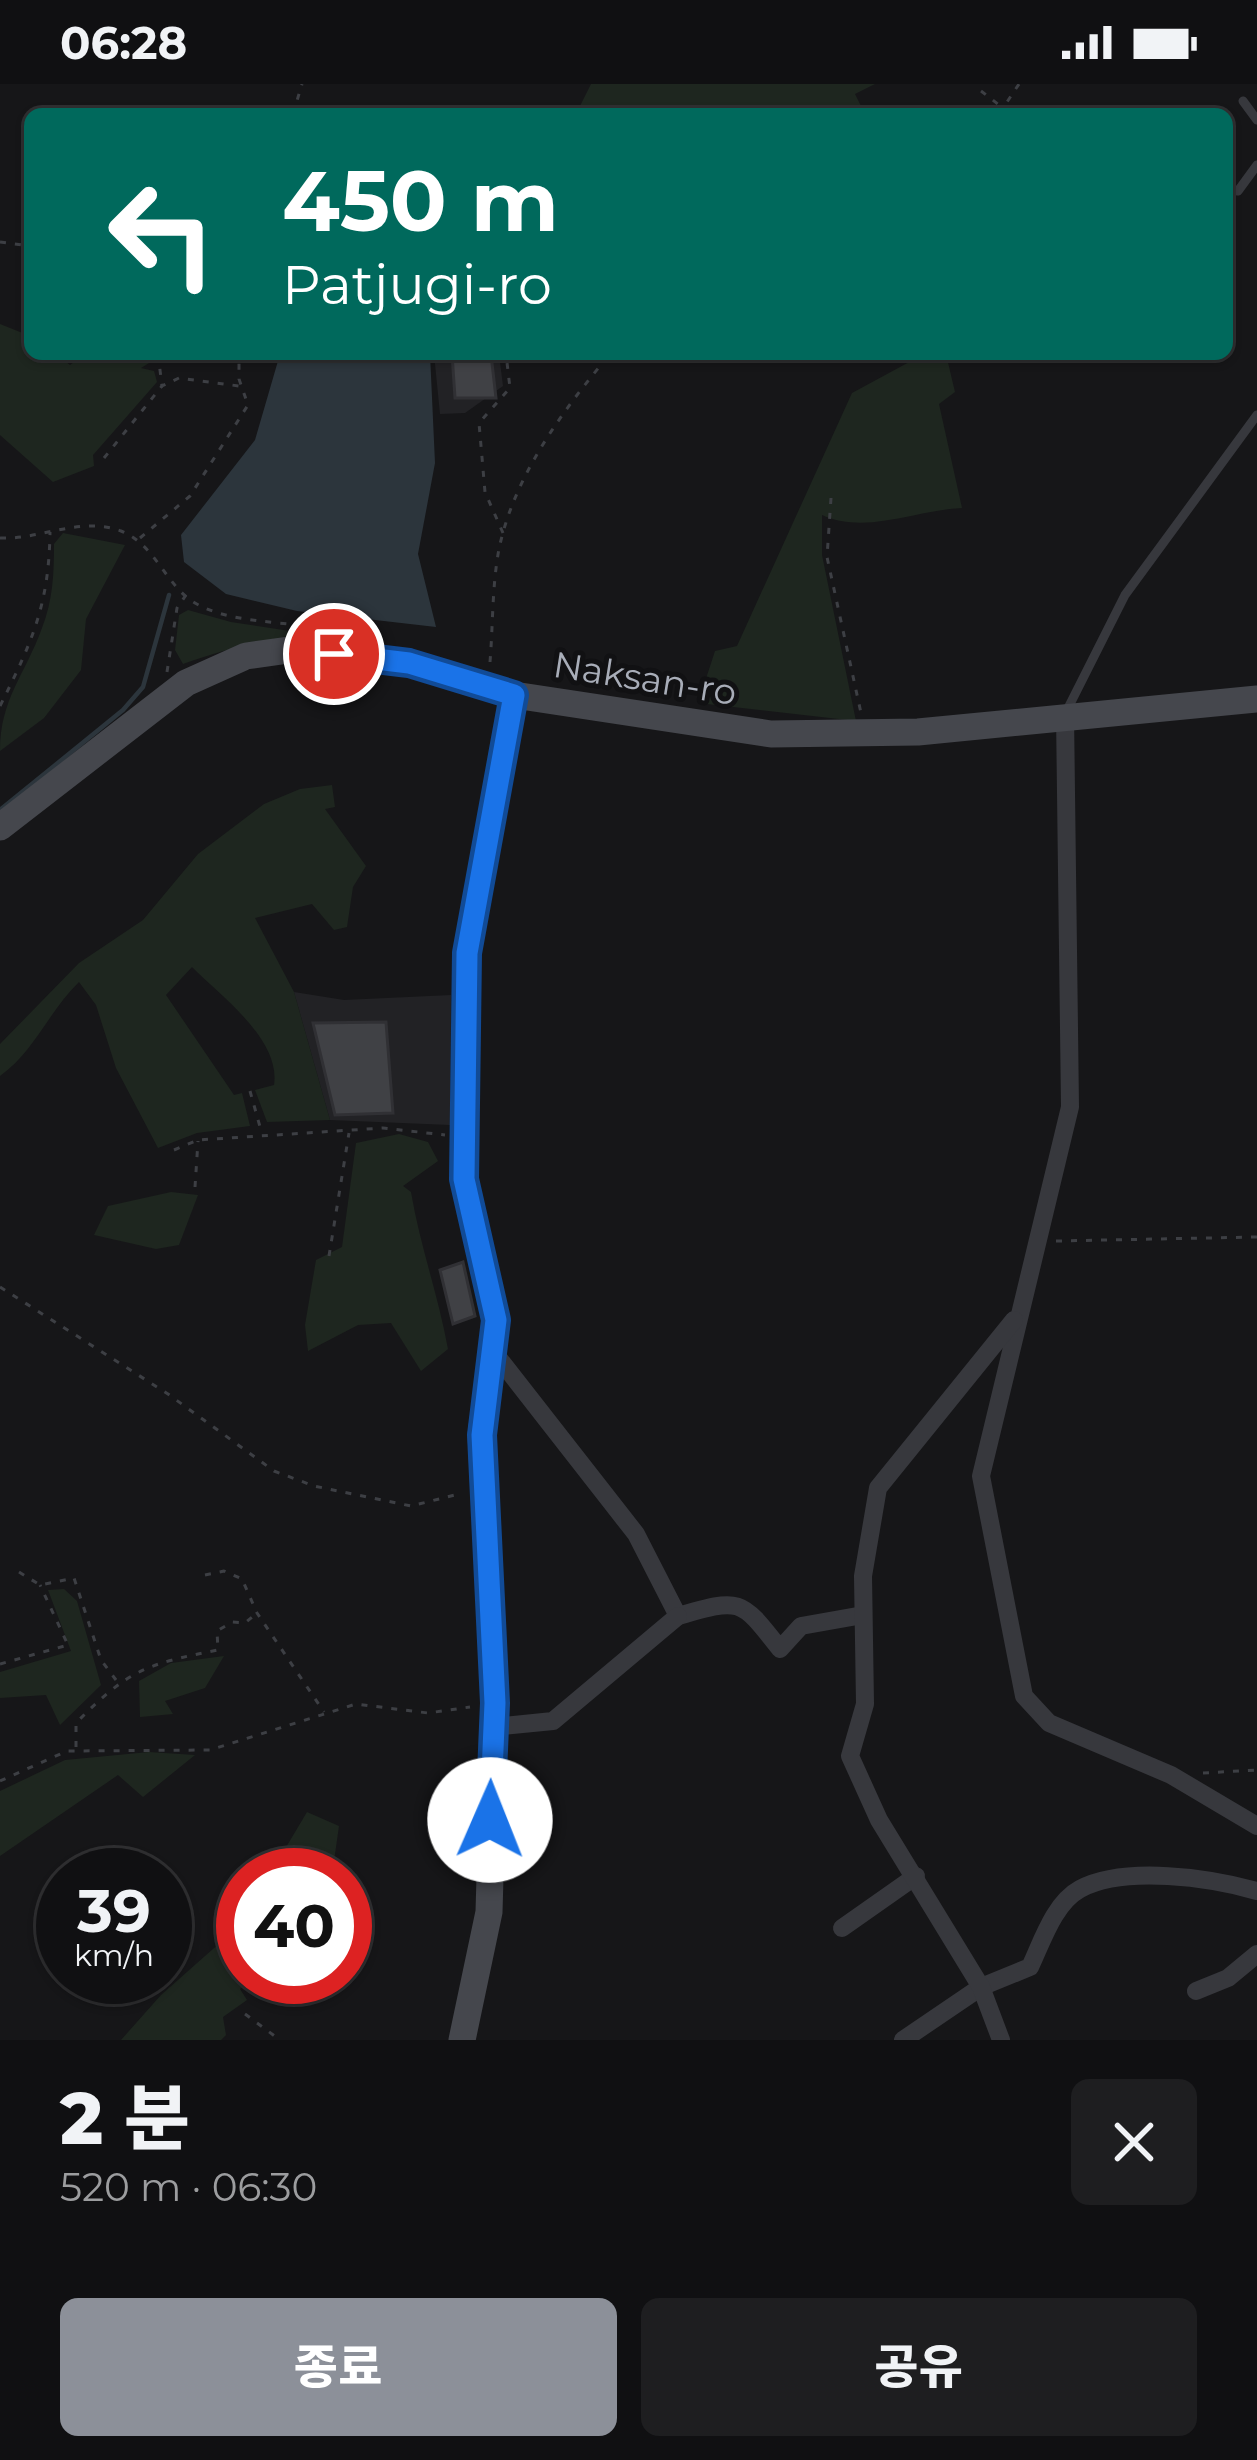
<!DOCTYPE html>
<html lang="ko">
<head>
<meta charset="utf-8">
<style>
	body { margin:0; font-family:Montserrat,"Noto Sans KR",sans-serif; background:#1e1e20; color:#f1f3f6; height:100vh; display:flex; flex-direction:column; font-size:45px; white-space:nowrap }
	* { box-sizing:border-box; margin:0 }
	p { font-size:39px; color:#9c9d9f }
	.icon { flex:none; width:66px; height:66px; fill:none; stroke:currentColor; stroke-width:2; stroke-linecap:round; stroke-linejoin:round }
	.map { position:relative; height:1956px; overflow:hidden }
	.side { display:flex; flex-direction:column; background:#101012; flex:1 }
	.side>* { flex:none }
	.guide { position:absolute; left:24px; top:24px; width:1209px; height:252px; border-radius:18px; box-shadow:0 3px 9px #0004,0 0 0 3px #303032; background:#00695c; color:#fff; overflow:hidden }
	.speed { position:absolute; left:36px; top:1764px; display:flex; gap:24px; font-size:60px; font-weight:700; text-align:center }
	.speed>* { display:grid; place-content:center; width:156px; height:156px; border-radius:50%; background:#101012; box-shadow:0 3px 9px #0004,0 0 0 3px #303032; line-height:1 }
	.speed small { font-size:30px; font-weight:400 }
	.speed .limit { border:18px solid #d22; background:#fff; color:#111 }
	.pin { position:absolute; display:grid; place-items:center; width:102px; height:102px; color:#fff; margin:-51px; border:6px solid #fff; border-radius:50%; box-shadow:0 3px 12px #0007 }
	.me { position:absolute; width:132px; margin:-66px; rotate:1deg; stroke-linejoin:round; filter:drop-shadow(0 0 9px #0008) }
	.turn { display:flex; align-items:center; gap:42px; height:252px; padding:0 60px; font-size:54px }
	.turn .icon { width:156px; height:156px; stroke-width:2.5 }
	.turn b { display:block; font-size:84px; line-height:102px }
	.round { display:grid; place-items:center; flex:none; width:126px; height:126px; border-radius:18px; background:#1e1e20 }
	.head { display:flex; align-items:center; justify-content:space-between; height:204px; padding:0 60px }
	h1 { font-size:72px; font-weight:800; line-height:90px }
	.cta { display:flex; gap:24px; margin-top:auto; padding:24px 60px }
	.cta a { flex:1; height:138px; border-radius:18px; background:#8c9099; color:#fff; font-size:48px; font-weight:800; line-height:138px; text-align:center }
	.cta a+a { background:#1e1e20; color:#f1f3f6 }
	.status { display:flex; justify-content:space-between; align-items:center; height:84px; padding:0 60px; background:#101012; direction:ltr }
	.status svg { height:33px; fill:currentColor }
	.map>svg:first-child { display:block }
	.built { fill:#222225 }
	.green { fill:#1e261f }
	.water { fill:#2c353c }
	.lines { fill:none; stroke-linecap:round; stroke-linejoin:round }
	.stream { stroke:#2c353c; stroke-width:4.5 }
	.building { fill:#404145; stroke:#303034; stroke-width:3 }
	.path { stroke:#3d3f44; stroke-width:3; stroke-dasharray:6 9; stroke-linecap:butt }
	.lane { stroke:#37383d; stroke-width:9 }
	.street { stroke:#37383d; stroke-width:18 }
	.secondary { stroke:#45474d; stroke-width:27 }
	.route-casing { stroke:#114b97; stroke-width:30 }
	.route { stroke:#1a73e8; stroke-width:21 }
	.labels { text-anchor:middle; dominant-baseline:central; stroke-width:10; stroke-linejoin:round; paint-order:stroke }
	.street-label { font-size:36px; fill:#a8adb8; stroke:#111113 }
</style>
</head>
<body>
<div class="status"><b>06:28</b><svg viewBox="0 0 49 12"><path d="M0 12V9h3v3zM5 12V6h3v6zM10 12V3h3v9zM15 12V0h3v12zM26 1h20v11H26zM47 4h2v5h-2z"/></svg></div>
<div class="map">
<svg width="1257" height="1956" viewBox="0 0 1257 1956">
	<rect width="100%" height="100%" fill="#161618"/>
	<g class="built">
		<polygon points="434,270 499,270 503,302 465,329 440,330"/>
		<polygon points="294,908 344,916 451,911 450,1041 330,1036"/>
	</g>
	<g class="green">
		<polygon points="591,0 875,0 855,10 865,30 576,30"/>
		<polygon points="0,240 30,252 30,270 56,270 70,281 85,270 149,270 149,279 141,284 154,287 157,298 93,371 94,382 53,398 0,351"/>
		<path d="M924,270h22l9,38 -16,12 23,104c-47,2 -96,27 -140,7v40l34,166 -158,-18 17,-52 22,-5 115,-253z"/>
		<path d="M63,449l62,12 -39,74 -5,51 -37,48 -44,33c0,-52 25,-76 42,-123 11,-28 12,-55 12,-84z"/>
		<path d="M188,526l43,12 144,22 10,8c-86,-14 -118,-18 -202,12l-8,-14 4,-35z"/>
		<path d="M332,701l3,22 -10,2 41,57 -13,21 -6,40 -13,3 -22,-26 -57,14 39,74 36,128 -63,2 -12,-32 19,-5c7,-45 -53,-89 -82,-118l-26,28 68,100 8,-2 8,33 -53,7 -39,15 -42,-80 -20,-63 -17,-23c-30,29 -45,70 -79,94v-32l79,-81 64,-43 55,-66 66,-50 36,-15z"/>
		<path d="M399,1050l29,8 10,19 -35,25 8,6c9,54 27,102 37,157l-27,22 -30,-48 -33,2 -50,26 -3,-26 11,-65 26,-13 14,-104z"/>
		<polygon points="171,1108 198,1111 179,1161 156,1165 94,1151 108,1122"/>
		<polygon points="64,1505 77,1517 101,1601 60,1641 46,1611 0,1614 0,1588 71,1567 48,1506"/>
		<polygon points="224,1572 205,1604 165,1617 173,1630 140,1633 139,1597 171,1579"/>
		<polygon points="149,1668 195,1671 143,1713 118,1691 0,1772 0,1707 65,1676"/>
		<polygon points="307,1728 339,1742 332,1791 243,1791 243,1893 254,1893 240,1905 247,1916 223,1933 226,1951 221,1956 121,1956 161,1911 240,1841 243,1779 282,1770"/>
	</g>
	<polygon class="water" points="280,270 430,270 435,379 418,470 436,543 297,527 226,510 184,478 181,451 255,356"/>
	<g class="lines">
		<polyline class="stream" points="0,726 123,626 143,603 169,511"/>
	</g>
	<g class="building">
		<polygon points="452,270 491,270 496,314 455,314"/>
		<polygon points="386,938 393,1029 335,1031 313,939"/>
		<polygon points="463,1178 475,1232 453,1240 440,1186"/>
	</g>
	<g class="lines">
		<g class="path">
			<polyline points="981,7 1003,24"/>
			<polyline points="293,30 302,0"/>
			<polyline points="999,30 1019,0"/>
			<polyline points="0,158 30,162"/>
			<polyline points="158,270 162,302 179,294 239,302"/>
			<polyline points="104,374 162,302"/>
			<polyline points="831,414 827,473 861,629"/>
			<polyline points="503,449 485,408 479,339 510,304 506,270"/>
			<path d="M0,454c40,2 80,-22 121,-7 34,13 45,55 74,72 29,17 70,18 102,22"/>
			<polyline points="140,454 190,412 248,321 239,295 239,270"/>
			<path d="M490,578c3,-36 2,-77 9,-113 15,-73 64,-139 111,-195"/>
			<polyline points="167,588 177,524 186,511"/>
			<path d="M0,622c32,-64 49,-101 50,-174"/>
			<polyline points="250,1007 262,1050"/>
			<polyline points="174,1066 198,1056 383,1044 445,1051"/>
			<polyline points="195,1103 198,1057"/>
			<polyline points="1056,1157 1257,1153"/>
			<polyline points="329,1172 349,1049"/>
			<polyline points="0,1203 168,1310 274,1387 314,1402 411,1422 459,1410"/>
			<polyline points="19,1488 40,1501 74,1494 101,1576 116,1596"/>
			<polyline points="205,1491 224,1487 242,1495 257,1529 324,1628"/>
			<polyline points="0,1580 68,1561 40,1501"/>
			<path d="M76,1663v-24c52,-53 70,-59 142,-73l-1,-19 15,-9 13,1 12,-10"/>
			<polyline points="1203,1689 1257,1686"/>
			<polyline points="0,1697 67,1667 210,1666 356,1620 428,1629 470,1623"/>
			<polyline points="245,1930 280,1956"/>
		</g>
		<g class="lane">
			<polyline points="1243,17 1257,36"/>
			<polyline points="1238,107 1257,81"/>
			<polyline points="1065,630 1125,511 1257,331"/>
		</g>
		<g class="street">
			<polyline points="1065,630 1070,1023 981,1392 1024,1612 1049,1639 1171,1691 1257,1742"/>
			<path d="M493,1267l143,183 42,82c63,-18 62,-18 102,33l21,-23 62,-11"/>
			<polyline points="492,1643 553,1637 678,1532"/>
			<polyline points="842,1844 916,1792"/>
			<polyline points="1196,1907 1228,1894 1257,1870"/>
			<path d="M903,1956l78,-53 49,-20c12,-25 24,-64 50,-78 45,-24 131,-11 177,2"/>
			<polyline points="1001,1956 981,1903 879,1736 850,1672 865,1620 863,1492 878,1404 1014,1236"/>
		</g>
		<g class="secondary">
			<polyline points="0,743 186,599 246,572 296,565 409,579 514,611 771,650 918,648 1257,615"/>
			<polyline points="462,1956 489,1828 495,1619 481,1351 496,1236 464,1095 467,869 514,611"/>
		</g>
	</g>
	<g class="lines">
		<g class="route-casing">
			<polyline id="route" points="334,570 409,579 514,611 467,869 464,1095 496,1236 482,1351 495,1619 490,1736"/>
		</g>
		<use href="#route" class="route"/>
	</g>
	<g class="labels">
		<g class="street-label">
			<text transform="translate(645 594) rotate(9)">Naksan-ro</text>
		</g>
	</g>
</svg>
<div class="speed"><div>39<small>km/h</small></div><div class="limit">40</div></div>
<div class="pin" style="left:334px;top:570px;background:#d93025"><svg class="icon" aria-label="arrive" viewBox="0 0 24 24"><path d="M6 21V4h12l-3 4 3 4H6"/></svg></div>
<svg class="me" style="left:490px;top:1736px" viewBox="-20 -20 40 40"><circle r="19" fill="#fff"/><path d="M0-13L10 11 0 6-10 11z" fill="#1a73e8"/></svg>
<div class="guide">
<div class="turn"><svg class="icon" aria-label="left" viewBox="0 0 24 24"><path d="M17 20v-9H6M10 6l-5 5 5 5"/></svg><div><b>450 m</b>Patjugi-ro</div></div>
</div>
</div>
<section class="side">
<div class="head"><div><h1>2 분</h1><p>520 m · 06:30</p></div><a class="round"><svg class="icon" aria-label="close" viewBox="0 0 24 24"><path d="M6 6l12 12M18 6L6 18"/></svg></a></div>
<div class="cta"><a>종료</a><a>공유</a></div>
</section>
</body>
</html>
